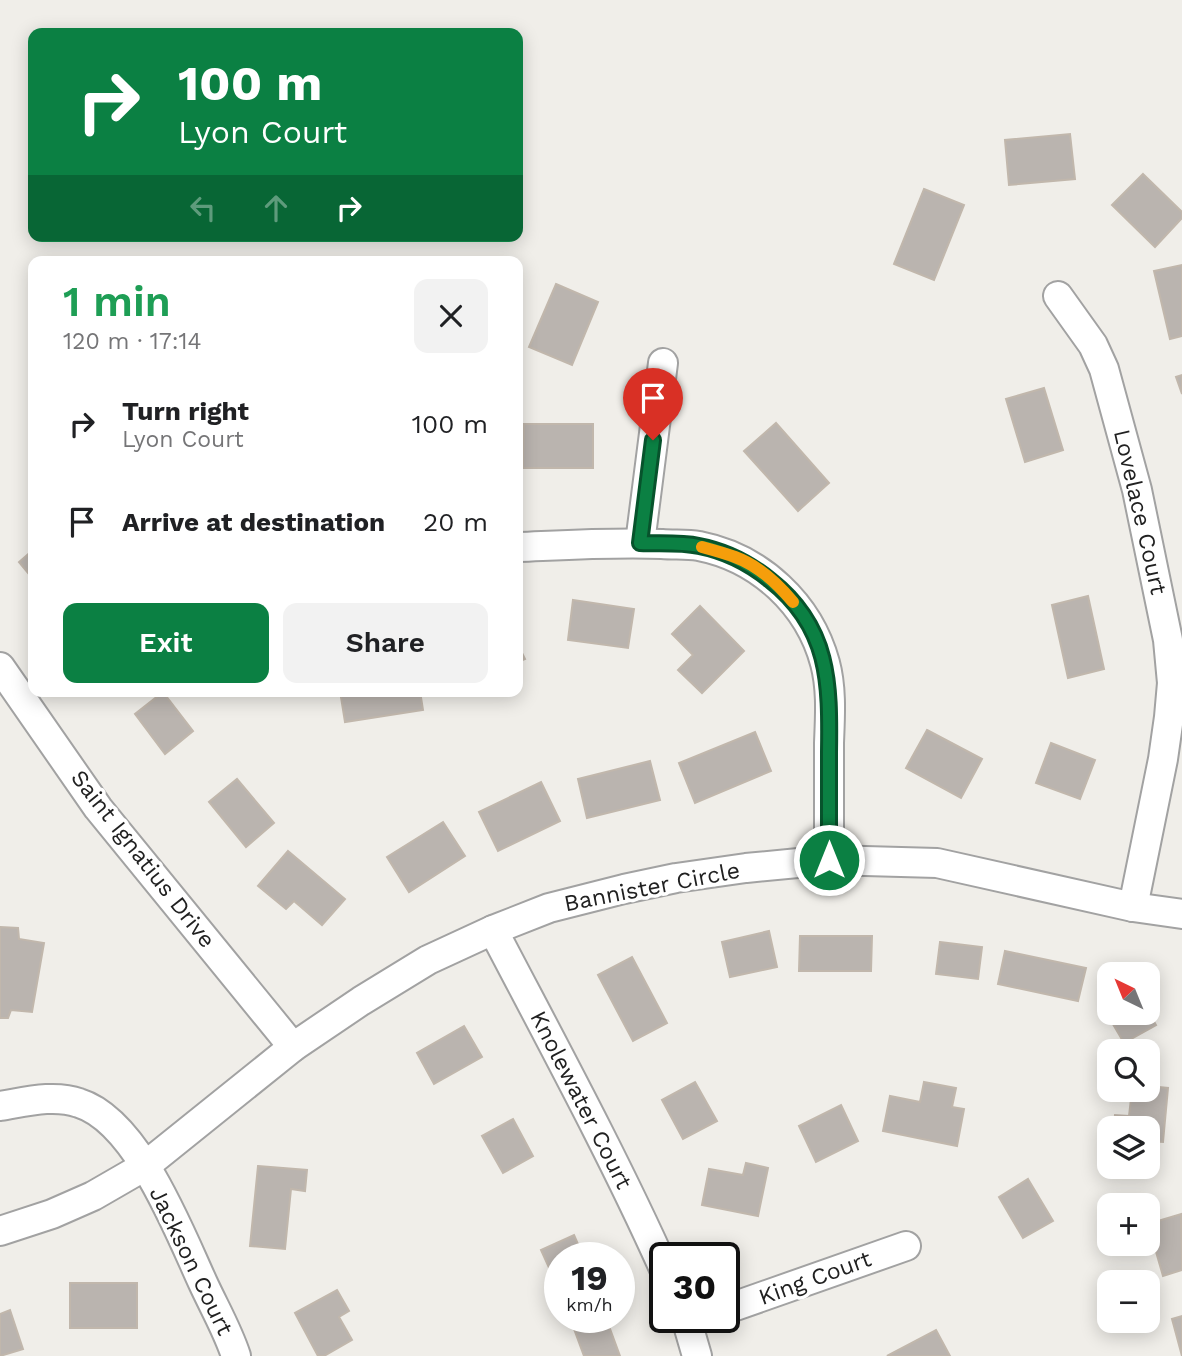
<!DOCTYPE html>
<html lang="en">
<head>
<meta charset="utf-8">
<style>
	body { margin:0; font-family:"Work Sans",sans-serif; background:#f2f2f2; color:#202124; height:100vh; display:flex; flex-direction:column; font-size:26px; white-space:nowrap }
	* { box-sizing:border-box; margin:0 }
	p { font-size:23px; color:#757577 }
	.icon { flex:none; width:38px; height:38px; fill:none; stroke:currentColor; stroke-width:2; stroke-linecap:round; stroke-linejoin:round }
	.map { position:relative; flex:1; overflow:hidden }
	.panel { position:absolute; left:28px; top:256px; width:495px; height:441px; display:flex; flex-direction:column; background:#fff; border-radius:14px; box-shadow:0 4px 18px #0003 }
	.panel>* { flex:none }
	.banner { position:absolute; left:28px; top:28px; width:495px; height:214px; border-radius:14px; box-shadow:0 4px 18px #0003; background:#0b8043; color:#fff; overflow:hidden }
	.needle { width:46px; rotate:317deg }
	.buttons { position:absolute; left:1097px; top:962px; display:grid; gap:14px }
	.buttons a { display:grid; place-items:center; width:63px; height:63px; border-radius:14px; background:#fff; box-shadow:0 4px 18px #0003; font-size:35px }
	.speed { position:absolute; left:544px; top:1242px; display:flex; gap:14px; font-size:35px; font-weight:700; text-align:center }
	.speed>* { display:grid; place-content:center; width:91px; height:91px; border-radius:50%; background:#fff; box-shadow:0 4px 18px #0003; line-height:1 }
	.speed small { font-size:18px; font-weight:400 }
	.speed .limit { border:4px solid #111; border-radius:10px; background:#fff; color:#111 }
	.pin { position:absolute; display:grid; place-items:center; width:60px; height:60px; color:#fff; margin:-72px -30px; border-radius:50% 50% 50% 0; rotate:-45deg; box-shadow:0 0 7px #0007 }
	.pin .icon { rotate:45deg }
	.me { position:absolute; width:77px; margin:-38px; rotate:0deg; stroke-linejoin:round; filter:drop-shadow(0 0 5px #0008) }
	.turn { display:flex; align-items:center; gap:24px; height:147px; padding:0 35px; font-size:32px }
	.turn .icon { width:91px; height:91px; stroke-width:2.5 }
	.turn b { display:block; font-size:49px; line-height:60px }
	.lanes { display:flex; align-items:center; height:66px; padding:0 35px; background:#0003; justify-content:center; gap:35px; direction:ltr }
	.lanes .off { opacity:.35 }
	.round { display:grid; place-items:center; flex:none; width:74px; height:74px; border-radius:14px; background:#f2f2f2 }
	.headline { display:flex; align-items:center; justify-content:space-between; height:119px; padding:0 35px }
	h1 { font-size:42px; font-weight:600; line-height:52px; color:#1e9e55 }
	.cta { display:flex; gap:14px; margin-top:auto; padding:14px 35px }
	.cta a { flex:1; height:80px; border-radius:14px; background:#0b8043; color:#fff; font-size:28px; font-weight:600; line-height:80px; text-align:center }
	.cta a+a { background:#f2f2f2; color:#202124 }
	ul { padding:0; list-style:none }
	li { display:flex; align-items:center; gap:21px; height:98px; padding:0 35px }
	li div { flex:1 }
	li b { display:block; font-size:26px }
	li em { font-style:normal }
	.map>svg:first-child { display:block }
	.building { fill:#bab4af; stroke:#c1b7ac; stroke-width:2 }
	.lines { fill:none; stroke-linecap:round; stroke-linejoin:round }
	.minor-casing { stroke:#a2a2a2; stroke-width:32 }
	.minor { stroke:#fff; stroke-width:28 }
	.route-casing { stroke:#07532c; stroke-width:18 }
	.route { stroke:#0b8043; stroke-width:12 }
	.slow { stroke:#f59e0b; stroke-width:12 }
	.labels { text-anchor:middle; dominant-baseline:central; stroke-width:7; stroke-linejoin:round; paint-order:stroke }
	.street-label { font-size:23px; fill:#212121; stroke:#fff }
</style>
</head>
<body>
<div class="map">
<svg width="1182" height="1356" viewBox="0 0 1182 1356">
	<rect width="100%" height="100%" fill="#f0eee9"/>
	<g class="building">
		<polygon points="1070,134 1075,179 1009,185 1005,140"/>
		<polygon points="1143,174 1182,212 1182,218 1155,247 1112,205"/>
		<polygon points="924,189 964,205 934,280 894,264"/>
		<polygon points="1182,265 1182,336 1170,339 1154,271"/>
		<polygon points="556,284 598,302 572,365 529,347"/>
		<polygon points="1182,375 1182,394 1176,377"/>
		<polygon points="1044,388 1063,450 1025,462 1006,399"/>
		<polygon points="776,423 829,483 798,511 744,451"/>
		<polygon points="524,424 593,424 593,468 523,468"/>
		<polygon points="33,550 33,579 19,562"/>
		<polygon points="1088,596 1104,669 1068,678 1052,605"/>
		<polygon points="573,600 634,609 628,648 568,640"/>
		<polygon points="700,606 744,651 702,693 678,670 693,655 672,634"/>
		<polygon points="518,645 525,659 518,662"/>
		<polygon points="340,691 420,691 423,710 345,722"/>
		<polygon points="163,692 193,731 165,754 135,714"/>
		<polygon points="927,730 982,759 961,798 906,768"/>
		<polygon points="755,732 771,771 695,803 679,763"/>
		<polygon points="1051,743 1095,760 1080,799 1036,783"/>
		<polygon points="650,761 660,800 587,818 578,779"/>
		<polygon points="237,779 274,823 246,847 209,802"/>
		<polygon points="541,782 560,821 498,851 479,812"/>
		<polygon points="443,822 465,856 409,892 387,857"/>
		<polygon points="288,851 345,899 322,925 294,901 286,909 258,886"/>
		<polygon points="0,927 18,928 19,939 44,943 32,1012 11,1010 8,1018 0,1018"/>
		<polygon points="769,931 777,967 730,977 722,942"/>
		<polygon points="800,936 872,936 871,971 799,971"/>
		<polygon points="940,942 982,947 978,979 936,974"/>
		<polygon points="1005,951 1086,968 1078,1001 998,984"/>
		<polygon points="632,957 667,1023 633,1041 598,975"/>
		<polygon points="1110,997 1110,1013 1148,1013 1148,1011 1156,1025 1124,1043 1100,1002"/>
		<polygon points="464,1026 482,1057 434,1084 417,1053"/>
		<polygon points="695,1082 717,1121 683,1139 662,1100"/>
		<polygon points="924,1082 956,1088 952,1107 964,1109 957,1146 883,1131 890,1096 920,1102"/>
		<polygon points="1148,1086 1168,1088 1163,1142 1148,1141 1148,1129 1114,1129 1115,1115 1129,1116 1132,1090 1148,1090"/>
		<polygon points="841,1105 858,1141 816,1162 799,1126"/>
		<polygon points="513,1119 533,1156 503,1173 482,1136"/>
		<polygon points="746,1163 768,1168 758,1216 702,1205 709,1169 743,1175"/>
		<polygon points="258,1166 307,1170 305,1191 291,1189 285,1249 250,1246"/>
		<polygon points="1028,1179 1053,1221 1023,1238 999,1197"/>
		<polygon points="1181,1214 1182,1270 1163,1276 1148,1224"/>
		<polygon points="574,1235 584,1258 560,1258 560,1292 541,1250"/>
		<rect x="70" y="1283" width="67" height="45"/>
		<polygon points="337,1290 349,1311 339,1317 352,1340 324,1356 318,1356 295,1313"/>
		<polygon points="10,1310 23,1349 0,1356 0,1314"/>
		<polygon points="1182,1316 1182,1356 1172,1319"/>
		<polygon points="570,1318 606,1318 620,1356 584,1356"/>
		<polygon points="936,1330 950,1356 887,1356"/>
	</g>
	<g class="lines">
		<g class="minor-casing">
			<g id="minor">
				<polyline points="1058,296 1093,345 1104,369 1137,490 1168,640 1172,683 1169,717 1163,759 1133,907"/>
				<polyline points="640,543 663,363"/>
				<path d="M518,547c48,-2 96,-5 144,-3 12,1 25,0 37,2 61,12 110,58 126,117 7,26 5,54 4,80 0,39 0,78 0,117"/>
				<polyline points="0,667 98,808 293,1047"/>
				<path d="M493,930c59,113 120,225 172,341"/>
				<path d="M0,1106c25,-4 54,-12 79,-3 58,18 100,128 124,180 11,24 25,48 33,73"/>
				<polyline points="0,1231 52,1214 93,1196 145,1166 293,1047 361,1001 428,960 493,930 549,908 624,889 676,878 746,868 829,860 937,863 1133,907 1182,914"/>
				<polyline points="724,1310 906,1246"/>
				<polyline points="686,1318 697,1356"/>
			</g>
		</g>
		<use href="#minor" class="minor"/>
	</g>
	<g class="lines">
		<g class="route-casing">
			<path id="route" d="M653,440l-13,103c19,1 40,-1 59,3 26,5 50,17 71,34 60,47 60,103 59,173 0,36 0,72 0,107"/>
		</g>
		<use href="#route" class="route"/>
		<path class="slow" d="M702,547c11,3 22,6 33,10 22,8 43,27 58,45"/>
	</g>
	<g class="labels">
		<g class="street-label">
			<text transform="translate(1140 512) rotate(77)">Lovelace Court</text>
			<text transform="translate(143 859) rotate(52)">Saint Ignatius Drive</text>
			<text transform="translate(652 887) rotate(-11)">Bannister Circle</text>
			<text transform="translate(581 1100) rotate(63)">Knolewater Court</text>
			<text transform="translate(191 1261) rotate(64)">Jackson Court</text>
			<text transform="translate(815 1278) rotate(-20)">King Court</text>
		</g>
	</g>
</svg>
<div class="buttons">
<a><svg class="needle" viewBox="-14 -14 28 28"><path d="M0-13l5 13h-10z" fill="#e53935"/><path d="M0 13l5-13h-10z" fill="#757577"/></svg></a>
<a><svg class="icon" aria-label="search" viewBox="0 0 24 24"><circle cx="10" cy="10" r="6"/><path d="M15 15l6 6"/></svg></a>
<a><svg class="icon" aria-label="layers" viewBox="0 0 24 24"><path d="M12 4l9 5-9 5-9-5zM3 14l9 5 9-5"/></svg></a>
<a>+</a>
<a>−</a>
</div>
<div class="speed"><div>19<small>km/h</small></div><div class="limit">30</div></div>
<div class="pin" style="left:653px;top:440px;background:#d93025"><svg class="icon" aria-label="arrive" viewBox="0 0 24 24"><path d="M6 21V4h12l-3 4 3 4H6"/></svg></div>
<svg class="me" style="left:829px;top:860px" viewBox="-20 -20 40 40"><circle r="17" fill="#0b8043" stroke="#fff" stroke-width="3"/><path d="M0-11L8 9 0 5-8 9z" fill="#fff"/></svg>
<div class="banner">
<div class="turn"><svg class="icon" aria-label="right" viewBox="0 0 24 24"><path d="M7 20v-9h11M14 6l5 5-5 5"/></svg><div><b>100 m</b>Lyon Court</div></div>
<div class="lanes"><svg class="icon off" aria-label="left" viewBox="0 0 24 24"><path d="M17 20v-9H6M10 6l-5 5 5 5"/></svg><svg class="icon off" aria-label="ahead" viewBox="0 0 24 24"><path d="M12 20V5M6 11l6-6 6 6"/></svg><svg class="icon" aria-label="right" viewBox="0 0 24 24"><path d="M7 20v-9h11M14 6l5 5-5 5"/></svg></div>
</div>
<section class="panel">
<div class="headline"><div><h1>1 min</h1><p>120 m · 17:14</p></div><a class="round"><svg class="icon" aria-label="close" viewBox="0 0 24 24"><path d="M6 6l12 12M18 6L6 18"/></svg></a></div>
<ul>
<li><svg class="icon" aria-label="right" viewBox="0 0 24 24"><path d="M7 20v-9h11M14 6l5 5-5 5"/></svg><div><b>Turn right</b><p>Lyon Court</p></div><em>100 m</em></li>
<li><svg class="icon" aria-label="arrive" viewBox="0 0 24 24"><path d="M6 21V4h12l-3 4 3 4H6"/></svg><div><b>Arrive at destination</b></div><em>20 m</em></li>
</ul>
<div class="cta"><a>Exit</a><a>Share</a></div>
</section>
</div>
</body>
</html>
